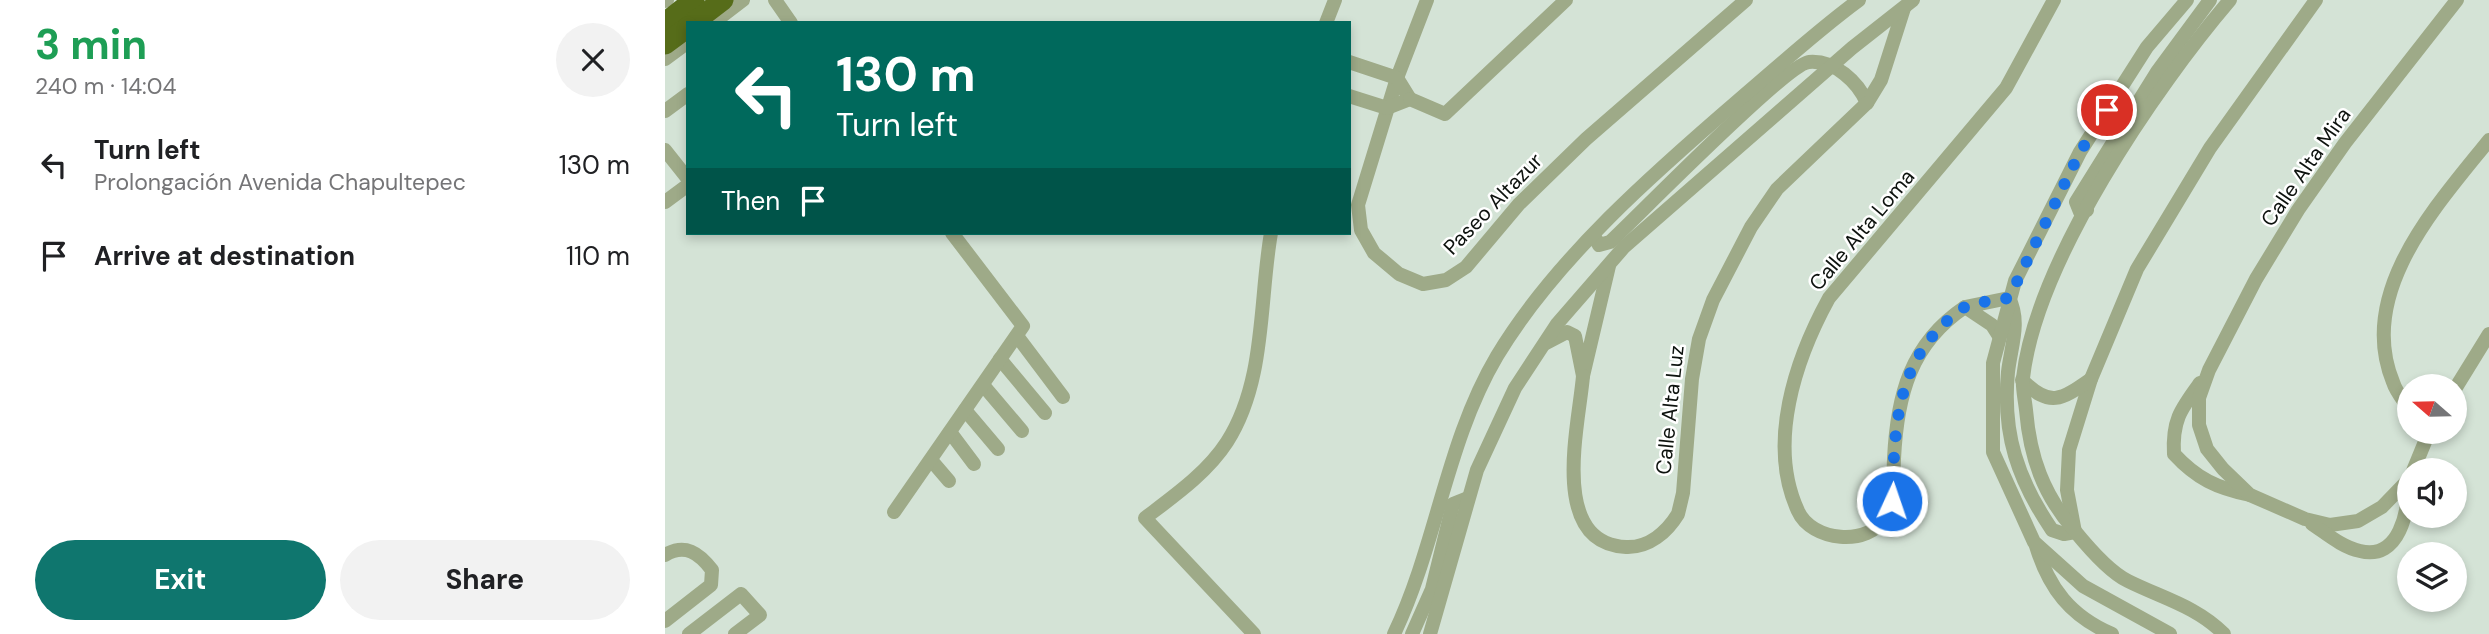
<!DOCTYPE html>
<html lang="en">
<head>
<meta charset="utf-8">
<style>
	body { margin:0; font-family:"DM Sans",sans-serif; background:#f2f2f2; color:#202124; height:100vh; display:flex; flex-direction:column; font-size:26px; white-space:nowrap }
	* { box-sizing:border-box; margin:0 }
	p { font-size:23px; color:#757577 }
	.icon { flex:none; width:38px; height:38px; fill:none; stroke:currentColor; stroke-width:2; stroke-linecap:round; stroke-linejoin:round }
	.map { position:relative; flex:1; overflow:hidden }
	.side { display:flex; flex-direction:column; background:#fff; width:665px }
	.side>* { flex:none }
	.banner { position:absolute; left:21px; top:21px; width:665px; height:214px; border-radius:0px; box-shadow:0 4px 10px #0003; background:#00695c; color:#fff; overflow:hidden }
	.needle { width:46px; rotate:290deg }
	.fabs { position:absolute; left:1732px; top:374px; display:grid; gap:14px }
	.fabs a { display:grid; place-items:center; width:70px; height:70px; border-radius:50%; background:#fff; box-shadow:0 4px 10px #0003; font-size:35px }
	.pin { position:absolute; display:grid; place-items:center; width:60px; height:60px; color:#fff; margin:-30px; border:4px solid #fff; border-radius:50%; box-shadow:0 2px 7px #0007 }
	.me { position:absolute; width:77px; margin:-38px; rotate:3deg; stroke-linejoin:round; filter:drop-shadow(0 0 5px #0008) }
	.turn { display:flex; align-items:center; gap:24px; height:147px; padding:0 35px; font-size:32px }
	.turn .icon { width:91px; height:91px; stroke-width:2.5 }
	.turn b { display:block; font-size:49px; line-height:60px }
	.then { display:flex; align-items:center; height:66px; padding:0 35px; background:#0003; gap:14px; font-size:26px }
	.round { display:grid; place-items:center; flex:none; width:74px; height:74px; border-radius:37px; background:#f2f2f2 }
	.summary { display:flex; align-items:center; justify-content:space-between; height:119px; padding:0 35px }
	h1 { font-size:42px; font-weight:700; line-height:52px; color:#1e9e55 }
	.cta { display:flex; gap:14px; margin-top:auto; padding:14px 35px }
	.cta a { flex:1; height:80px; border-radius:42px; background:#0f766e; color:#fff; font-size:28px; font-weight:700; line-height:80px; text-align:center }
	.cta a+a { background:#f2f2f2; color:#202124 }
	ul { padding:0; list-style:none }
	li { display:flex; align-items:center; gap:21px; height:91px; padding:0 35px }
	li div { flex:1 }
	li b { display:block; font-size:26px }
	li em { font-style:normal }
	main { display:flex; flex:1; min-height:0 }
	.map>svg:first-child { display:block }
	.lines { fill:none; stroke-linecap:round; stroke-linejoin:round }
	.minor { stroke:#9eaa88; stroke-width:14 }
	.highway { stroke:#566c19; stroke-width:21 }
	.route { stroke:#1a73e8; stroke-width:12; stroke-dasharray:0 21.6 }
	.labels { text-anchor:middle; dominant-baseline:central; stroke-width:5; stroke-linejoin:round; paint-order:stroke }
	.street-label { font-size:21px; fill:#0d120e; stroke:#fff }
</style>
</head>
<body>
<main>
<section class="side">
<div class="summary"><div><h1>3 min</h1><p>240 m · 14:04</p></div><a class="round"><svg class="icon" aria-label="close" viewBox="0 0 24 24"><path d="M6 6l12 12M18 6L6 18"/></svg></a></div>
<ul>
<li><svg class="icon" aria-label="left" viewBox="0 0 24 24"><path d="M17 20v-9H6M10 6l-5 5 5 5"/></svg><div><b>Turn left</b><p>Prolongación Avenida Chapultepec</p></div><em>130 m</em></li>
<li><svg class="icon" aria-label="arrive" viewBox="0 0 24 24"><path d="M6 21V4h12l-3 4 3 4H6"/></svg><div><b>Arrive at destination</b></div><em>110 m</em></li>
</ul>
<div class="cta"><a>Exit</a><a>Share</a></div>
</section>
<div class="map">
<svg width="1824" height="634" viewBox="0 0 1824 634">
	<rect width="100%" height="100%" fill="#d4e3d6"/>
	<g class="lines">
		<g class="minor">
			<polyline points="110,0 126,23"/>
			<polyline points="762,0 732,78 693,205 696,230 709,253 734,274 758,284 781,280 801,267 854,204 921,139 1081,0"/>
			<polyline points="0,1 2,0"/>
			<polyline points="48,23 78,0"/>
			<polyline points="661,23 670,0"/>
			<polyline points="0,59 23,42"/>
			<polyline points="684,62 732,78 745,99 722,108 684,96"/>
			<polyline points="745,99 780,114 901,0"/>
			<polyline points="0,111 23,94"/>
			<polyline points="0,150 23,179"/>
			<polyline points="0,202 23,185"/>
			<polyline points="1422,210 1415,212 1411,202 1492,72 1545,0"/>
			<path d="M929,236l5,9 11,-3c28,-26 176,-178 199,-180 26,-2 49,20 58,41l14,-23 23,-72"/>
			<path d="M1300,307c-55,37 -68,89 -71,152 -1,18 1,41 -8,57 -17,32 -75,25 -88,-5 -31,-67 -3,-151 31,-213l177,-210 48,-88"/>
			<polyline points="352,336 398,397"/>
			<path d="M1334,336l-7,-11 -27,-18 44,-9c12,24 2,48 -1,74 -6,62 10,108 44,158l12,4 11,-2 -8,-42 2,-40 22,-71 46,-110 73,-121 106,-148"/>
			<polyline points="881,343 902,332 910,336 918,376 944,266"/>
			<polyline points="335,359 380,413"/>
			<path d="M918,376c-4,49 -35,167 43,171 23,1 41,-15 52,-33l5,-21 9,-114 7,-40 14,-39 38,-73 26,-38 90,-86"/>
			<path d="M1357,380c28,28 39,20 69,-1"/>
			<path d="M1535,383c-19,26 -28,37 -26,71 23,25 43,34 76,41"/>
			<polyline points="318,385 357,431"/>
			<polyline points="1790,389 1824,334"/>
			<polyline points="300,410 333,449"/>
			<path d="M1745,410c-6,-9 -14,-18 -17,-28 -37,-90 44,-177 96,-242"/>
			<polyline points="285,432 309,464"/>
			<polyline points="266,460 284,481"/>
			<polyline points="1748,471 1764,432"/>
			<polyline points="1745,478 1717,507 1693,521 1665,525 1640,519 1585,495 1558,469 1542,449 1534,425 1534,398 1544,370 1591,279 1633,210 1680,143 1792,0"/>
			<polyline points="229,512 358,326 287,233"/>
			<path d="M1647,524c15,10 30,23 48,27 40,10 49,-41 48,-69"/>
			<path d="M1371,546c13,42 34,70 76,88"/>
			<path d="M0,555c20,-12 34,-2 47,15l-1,15 -46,36"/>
			<polyline points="24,634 76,594 95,615 70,634"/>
			<path d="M589,634l-109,-116c29,-22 62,-45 82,-76 39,-61 32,-141 44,-209"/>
			<path d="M729,634c43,-90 52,-192 103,-278 58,-97 159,-185 244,-258 39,-33 77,-68 118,-98"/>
			<polyline points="747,634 767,589 788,504 803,498"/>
			<polyline points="765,634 812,470 850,388 892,324 959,247 1187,48 1248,0"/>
			<polyline points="1505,634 1418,586 1369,542 1328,452 1328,363 1350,281 1415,152 1482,47 1522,0"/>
			<path d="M1559,634c-28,-28 -62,-36 -96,-53 -19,-9 -41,-35 -54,-51 -31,-36 -44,-73 -48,-120 -1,-10 -4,-22 -3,-32 13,-116 131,-289 207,-378"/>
		</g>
		<g class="highway">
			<polyline points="0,23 29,0"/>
			<polyline points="28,23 58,0"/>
			<polyline points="0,44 23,27"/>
		</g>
	</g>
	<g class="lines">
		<path class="route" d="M1227,501c3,-63 1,-127 50,-175 7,-7 15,-16 25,-20 13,-4 28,-6 42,-8l71,-146 27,-42"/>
	</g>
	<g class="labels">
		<g class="street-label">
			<text transform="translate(1641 167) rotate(-55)">Calle Alta Mira</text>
			<text transform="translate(828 204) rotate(-46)">Paseo Altazur</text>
			<text transform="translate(1197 230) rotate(-50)">Calle Alta Loma</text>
			<text transform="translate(1005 410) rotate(-84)">Calle Alta Luz</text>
		</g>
	</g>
</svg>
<div class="fabs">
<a><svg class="needle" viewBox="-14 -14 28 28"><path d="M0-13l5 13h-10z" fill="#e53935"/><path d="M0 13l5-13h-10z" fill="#757577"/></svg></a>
<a><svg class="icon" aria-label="sound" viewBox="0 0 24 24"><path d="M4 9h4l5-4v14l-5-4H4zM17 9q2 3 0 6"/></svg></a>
<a><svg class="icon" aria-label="layers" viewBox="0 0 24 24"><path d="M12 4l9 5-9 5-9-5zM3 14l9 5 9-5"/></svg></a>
</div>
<div class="pin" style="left:1442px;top:110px;background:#d93025"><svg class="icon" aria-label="arrive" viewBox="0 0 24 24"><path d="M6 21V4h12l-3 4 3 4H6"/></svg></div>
<svg class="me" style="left:1227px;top:501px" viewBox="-20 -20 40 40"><circle r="17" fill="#1a73e8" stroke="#fff" stroke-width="3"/><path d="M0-11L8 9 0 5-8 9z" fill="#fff"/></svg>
<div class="banner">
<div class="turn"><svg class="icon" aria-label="left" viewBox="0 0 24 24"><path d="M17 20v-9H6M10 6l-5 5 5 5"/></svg><div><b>130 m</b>Turn left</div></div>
<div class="then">Then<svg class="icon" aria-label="arrive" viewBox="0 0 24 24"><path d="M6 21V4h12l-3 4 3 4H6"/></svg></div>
</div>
</div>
</main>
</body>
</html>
